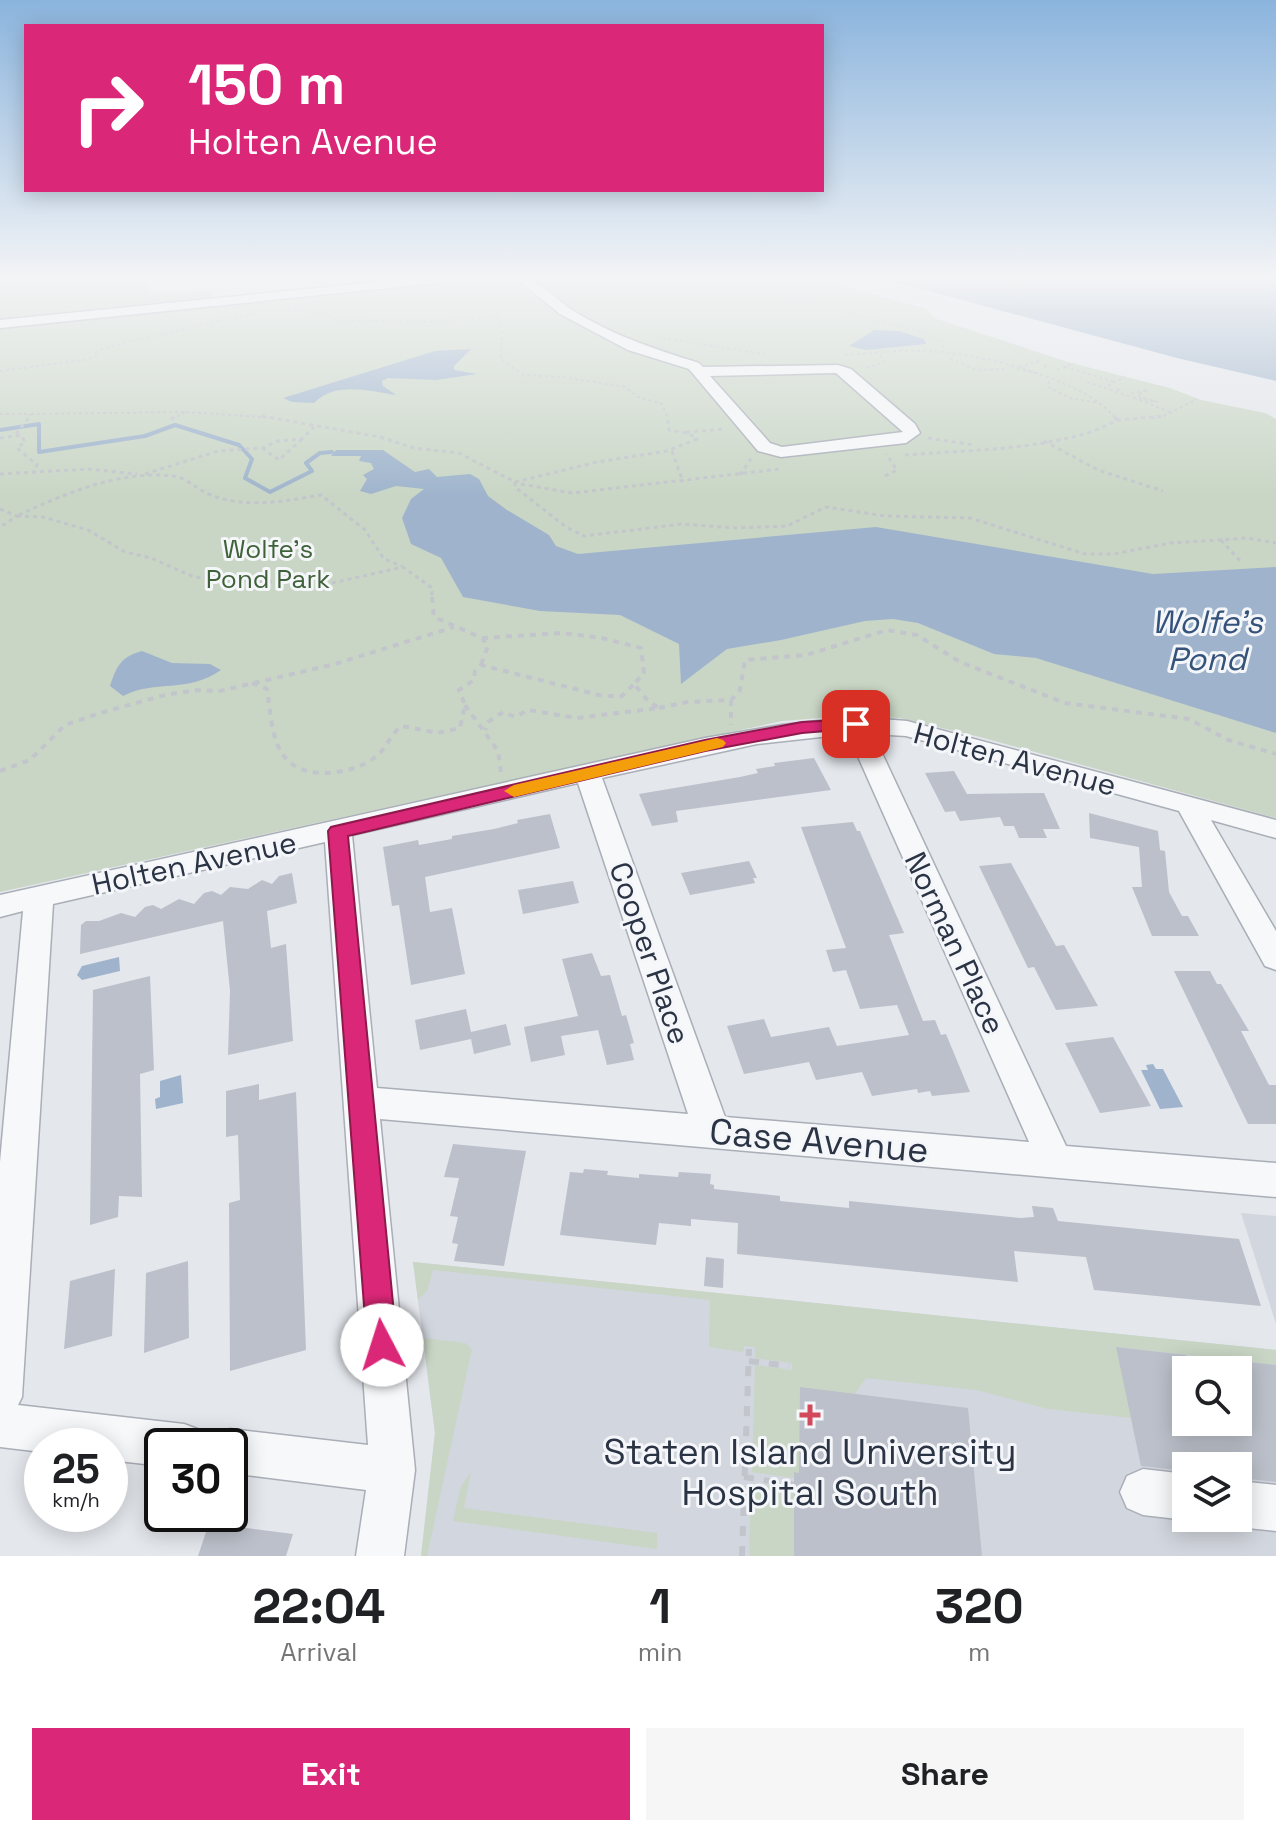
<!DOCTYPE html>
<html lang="en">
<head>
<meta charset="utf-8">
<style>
	body { margin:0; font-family:"Space Grotesk",sans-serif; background:#f6f6f6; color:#202124; height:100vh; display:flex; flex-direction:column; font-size:30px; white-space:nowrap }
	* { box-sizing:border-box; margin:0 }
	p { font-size:26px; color:#757577 }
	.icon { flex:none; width:44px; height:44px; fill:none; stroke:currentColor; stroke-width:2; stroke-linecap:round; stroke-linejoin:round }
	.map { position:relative; height:1556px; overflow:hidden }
	.details { display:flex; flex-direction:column; background:#fff; flex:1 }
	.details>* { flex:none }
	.banner { position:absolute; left:24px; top:24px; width:800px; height:168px; border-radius:0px; box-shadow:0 4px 20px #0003; background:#db2777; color:#fff; overflow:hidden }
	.controls { position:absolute; left:1172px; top:1356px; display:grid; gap:16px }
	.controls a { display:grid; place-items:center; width:80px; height:80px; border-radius:0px; background:#fff; box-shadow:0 4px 20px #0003; font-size:40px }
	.speed { position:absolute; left:24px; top:1428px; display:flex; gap:16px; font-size:40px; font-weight:700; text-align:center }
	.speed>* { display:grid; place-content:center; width:104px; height:104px; border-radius:50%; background:#fff; box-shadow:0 4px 20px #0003; line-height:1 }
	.speed small { font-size:20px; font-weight:400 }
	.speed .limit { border:4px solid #111; border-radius:12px; background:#fff; color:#111 }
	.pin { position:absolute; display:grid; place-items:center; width:68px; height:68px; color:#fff; margin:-34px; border-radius:16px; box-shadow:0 4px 12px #0006 }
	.me { position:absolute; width:88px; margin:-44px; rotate:355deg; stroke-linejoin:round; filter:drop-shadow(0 0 6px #0008) }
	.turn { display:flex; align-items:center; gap:28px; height:168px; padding:0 32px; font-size:36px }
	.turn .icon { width:104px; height:104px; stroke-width:2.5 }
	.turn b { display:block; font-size:56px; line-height:68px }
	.eta { display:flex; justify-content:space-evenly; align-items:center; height:136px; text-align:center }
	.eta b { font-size:48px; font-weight:600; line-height:56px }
	.cta { display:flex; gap:16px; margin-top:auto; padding:16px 32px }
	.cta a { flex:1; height:92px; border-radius:0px; background:#db2777; color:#fff; font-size:32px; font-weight:600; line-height:92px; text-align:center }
	.cta a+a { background:#f6f6f6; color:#202124 }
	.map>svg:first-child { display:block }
	.built { fill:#d2d6de; fill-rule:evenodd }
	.green { fill:#c9d6c5 }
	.water { fill:#9fb4cc }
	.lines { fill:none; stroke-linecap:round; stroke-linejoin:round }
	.stream { stroke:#9fb4cc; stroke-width:4 }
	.building { fill:#bbc0ca }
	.minor-casing { stroke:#a9aeb7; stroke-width:3 }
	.path-far3 { stroke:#c2c5cb; stroke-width:2; stroke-dasharray:3 3; stroke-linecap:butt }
	.path-far2 { stroke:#c2c5cb; stroke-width:3; stroke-dasharray:4 4; stroke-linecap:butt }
	.path-far1 { stroke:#c2c5cb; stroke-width:4; stroke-dasharray:6 6; stroke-linecap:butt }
	.path { stroke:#c2c5cb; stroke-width:6; stroke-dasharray:10 10; stroke-linecap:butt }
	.minor { fill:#f7f8fa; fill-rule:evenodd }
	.route { fill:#db2777; stroke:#8e194d; stroke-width:2 }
	.slow { fill:#f59e0b }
	.poi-dot { fill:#d1495b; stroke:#f4f6f9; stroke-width:3 }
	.labels { text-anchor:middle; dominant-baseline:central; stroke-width:6; stroke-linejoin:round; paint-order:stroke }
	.far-park-label { font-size:26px; fill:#3f6138; stroke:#f4f6f9 }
	.street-label { font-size:30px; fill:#2b3445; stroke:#f4f6f9 }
	.water-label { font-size:32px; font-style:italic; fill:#34527a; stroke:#f4f6f9 }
	.near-street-label { font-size:36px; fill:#2b3445; stroke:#f4f6f9 }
	.near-poi-label { font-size:36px; fill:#2b3445; stroke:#f4f6f9 }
</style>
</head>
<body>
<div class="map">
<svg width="1276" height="1556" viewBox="0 0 1276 1556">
	<rect width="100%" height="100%" fill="#e4e7ec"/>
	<g class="built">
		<polygon points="1241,1213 1276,1216 1276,1324"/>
		<path d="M413,1262l863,88v206h-855l14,-123zM1186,1370h52v52h-52zM1186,1466h52v52h-52z"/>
	</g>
	<g class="green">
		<polygon points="0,279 147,279 149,292 211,290 213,298 0,322"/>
		<polygon points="465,279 820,279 927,309 934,318 1071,363 1170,388 1201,400 1265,413 1276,419 1276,818 980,737 899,718 857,715 782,721 0,892 0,327"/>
		<polygon points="413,1262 1276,1350 1276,1365 1117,1347 1131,1418 1048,1409 976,1390 866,1378 799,1473 795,1472 795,1478 752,1472 755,1365 792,1370 792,1363 755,1358 755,1347 744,1346 743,1352 709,1347 710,1300 433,1270 427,1291 418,1300"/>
		<polygon points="423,1338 465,1343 472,1349 427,1556 421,1556 435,1433"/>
		<polygon points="471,1472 464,1508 657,1533 657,1549 453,1521 461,1486"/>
		<polygon points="751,1484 795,1491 794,1556 749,1556"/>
	</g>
	<g class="water">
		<polygon points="884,279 1276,279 1276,381 1177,358"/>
		<polygon points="874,330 899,331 924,339 926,344 866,350 849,346"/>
		<path d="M471,349l-17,17v4l23,4 -41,6 -48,-2 -6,3 1,5 13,9c-27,-4 -61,-14 -82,8l-22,-1 -9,-4 152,-47z"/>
		<polygon points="336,450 383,450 415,472 429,469 437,477 470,474 479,479 488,496 507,510 549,535 556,546 578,554 876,527 1153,574 1276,567 1276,733 1036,658 994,654 918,623 893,619 865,621 781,640 727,649 681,684 679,644 620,615 540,611 463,597 441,558 411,544 402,518 411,499 424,489 396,486 371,494 360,491 367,479 363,475 374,469 371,463 359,461 361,456 331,456"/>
		<path d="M142,651l30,12 38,1 11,6c-34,24 -65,9 -98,26l-13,-10c7,-21 11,-29 32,-35z"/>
		<polygon points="119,957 120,971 82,980 77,975 82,966"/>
		<polygon points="1153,1064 1156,1069 1163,1069 1183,1107 1160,1109 1141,1070 1148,1070 1146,1065"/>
		<polygon points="181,1075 183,1103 156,1109 155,1099 160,1097 160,1081"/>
	</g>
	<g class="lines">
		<polyline class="stream" points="0,430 39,424 39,452 145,436 175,425 239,445 252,459 245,478 270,492 312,471 306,463 320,453 332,452"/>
	</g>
	<g class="building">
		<polygon points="814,758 831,790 676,811 678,822 652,826 639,794 740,777 758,773 756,769 775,766 774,763"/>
		<polygon points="954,771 967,794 1044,793 1060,829 1043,829 1047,838 1019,838 1014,826 1004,826 1000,817 960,821 955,811 945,812 925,773"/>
		<polygon points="1089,813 1158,831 1160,850 1165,851 1169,892 1182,916 1188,916 1199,936 1152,936 1132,887 1142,887 1139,847 1090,838"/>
		<polygon points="550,814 560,848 425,877 430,912 452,908 465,974 411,985 399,905 392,906 383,847 418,840 419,845 452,839 452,836 494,829 518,823 517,820"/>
		<polygon points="853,822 857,831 860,831 904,933 889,935 923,1021 935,1020 941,1035 946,1034 970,1092 932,1096 930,1091 918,1093 917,1089 872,1096 862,1072 816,1080 809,1062 744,1074 727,1026 764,1019 771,1037 829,1027 837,1046 909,1035 897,1005 860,1009 846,970 833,972 826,950 846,948 801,827"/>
		<polygon points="749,861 757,878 753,878 755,883 690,895 681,873"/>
		<polygon points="1011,863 1056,946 1064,945 1098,1006 1056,1010 1034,967 1028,968 979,866"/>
		<polygon points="292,873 297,903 267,911 271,948 286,944 293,1041 228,1055 230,991 223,921 80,954 81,925 86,921 99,921 121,913 135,917 145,907 153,905 161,909 179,899 194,904 204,893 212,891 221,895 230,887 248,889 262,880 272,884 279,876"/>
		<polygon points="573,881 579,903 523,914 518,890"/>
		<polygon points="592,953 601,976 610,975 622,1016 626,1015 634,1043 630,1044 634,1060 607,1065 598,1030 561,1036 565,1055 531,1062 524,1027 578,1016 562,959"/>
		<polygon points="1174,971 1210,971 1217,984 1221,984 1249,1031 1241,1031 1269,1085 1276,1085 1276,1124 1248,1124"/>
		<polygon points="150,976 154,1070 140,1074 142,1197 119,1196 118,1217 90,1225 93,990"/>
		<polygon points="466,1009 471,1032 506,1024 511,1045 474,1054 471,1039 420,1050 415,1020"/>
		<polygon points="1113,1037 1151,1106 1100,1113 1065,1043"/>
		<polygon points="259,1084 259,1100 296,1092 306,1350 230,1371 229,1203 240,1200 238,1135 226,1137 226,1091"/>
		<polygon points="453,1144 526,1151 504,1266 454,1261 458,1244 452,1243 458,1217 450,1216 459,1178 444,1177"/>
		<polygon points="584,1169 608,1171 607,1175 639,1178 639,1174 678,1177 679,1172 711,1174 710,1184 714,1185 714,1189 780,1196 780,1201 849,1208 849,1201 1020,1218 1034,1217 1032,1206 1053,1208 1058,1221 1239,1239 1261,1306 1094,1290 1086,1257 1014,1251 1018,1282 737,1254 738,1223 691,1219 691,1226 659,1223 656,1245 560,1235 570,1172 583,1173"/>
		<polygon points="706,1257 724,1259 723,1288 704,1286"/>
		<polygon points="188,1261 189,1338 144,1353 146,1273"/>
		<polygon points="115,1269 112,1336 64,1349 70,1281"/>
		<polygon points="1116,1347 1186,1355 1186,1422 1238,1422 1238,1361 1276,1365 1276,1482 1238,1478 1238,1466 1186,1466 1186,1471 1141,1466"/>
		<polygon points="800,1387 968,1408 982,1556 794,1556 794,1472 799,1473"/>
		<polygon points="209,1523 293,1534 286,1556 198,1556"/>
	</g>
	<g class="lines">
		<g class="minor-casing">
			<g id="minor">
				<polygon points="406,279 443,279 437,283 0,328 0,320"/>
				<path d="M517,279c21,-2 35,17 52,29 40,26 85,41 130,55l4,4 135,-2 13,4 64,55 5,9 -14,10 -125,14 -23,-6 -69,-82 -61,-19 -68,-36zM836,373l67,59 -121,15 -12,-4 -60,-67z"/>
				<path d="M856,717l51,4 369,99v18l-65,-18 65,111v39l-11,-4 -86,-155 -273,-75 -33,-2 193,412 210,17v34l-896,-78 35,351 -11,86h-48l10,-66 -136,-17v-27h-20l4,-11 16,-6 138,16 -43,-603 -272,62 -31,493 -4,8 166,19 16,6 6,16h-44v20l-52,-6v-14h-68v6l-42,-5v-285l23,-251 -23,6v-22l705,-157 77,-13zM848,734l181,408 -304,-25 -123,-339 155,-34zM578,783l110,331 -311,-26 -25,-253z"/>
				<polygon points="1143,1469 1186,1474 1186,1518 1191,1518 1186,1520 1143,1515 1127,1508 1120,1492 1127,1476"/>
				<polygon points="1238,1481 1276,1485 1276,1531 1238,1527 1222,1520 1221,1518 1238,1518"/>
			</g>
		</g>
		<g class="path-far3">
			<polyline points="626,279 632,284"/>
			<polyline points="740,279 752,287 928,334 942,342 944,352"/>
			<polyline points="557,282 593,304 596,312"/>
			<polygon points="632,284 642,286 630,287"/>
			<polyline points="575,295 614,279"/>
			<polyline points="288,310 327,313 336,320 432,322 498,316 502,331 501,360 524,375 563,377 625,387 638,397 662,404 668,418"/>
			<polyline points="662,338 764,354"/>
			<polyline points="954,353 951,359 976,370 1004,369"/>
			<path d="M845,355c29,-2 58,-6 87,-4 48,3 153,28 183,67"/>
			<polyline points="1044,366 1049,367"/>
			<polyline points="1065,367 1115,382"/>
			<polyline points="866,368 884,362 879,352"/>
			<polyline points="1017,369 1035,373 1019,367 1040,360 1036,364"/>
			<polyline points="1057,370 1074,363"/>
			<path d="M0,371l84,-11 12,-3 -2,-3 6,-4c40,-13 81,-18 121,-30 13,-3 24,-1 36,-8"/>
			<polyline points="1049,381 1048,387 1069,398 1099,403"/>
			<polyline points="1087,382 1132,397"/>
			<polyline points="1108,386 1125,377"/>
			<polyline points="1117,389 1123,391"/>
			<polyline points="1131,393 1148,390 1137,395 1157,402 1132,397 1172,413"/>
			<polyline points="186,412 276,418"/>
			<polyline points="0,414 31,414 28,418"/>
			<polyline points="31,414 186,412 174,418"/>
			<polyline points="1152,418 1162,417 1197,399"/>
		</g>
		<g class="path-far2">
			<polyline points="262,416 380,437 414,448 459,453 515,482 515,487 566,527 584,536 682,524 735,528 787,526 826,507 885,516 970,518 1085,554 1114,554 1170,543 1247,538 1276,543"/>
			<polyline points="171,419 178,416"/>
			<polyline points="1117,420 1165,416"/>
			<polyline points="686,432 725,429"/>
			<polyline points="16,434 30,416"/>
			<polyline points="0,438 21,435 25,442 17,448 37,465 34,471"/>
			<polyline points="928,438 974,445"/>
			<polyline points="1044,441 1098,470 1163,491"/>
			<polyline points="262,448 279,460 302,439"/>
			<polyline points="672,451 683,482"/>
			<path d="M905,455c60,-5 161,-5 212,-35l-3,-4"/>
			<polyline points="0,474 88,469 137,474"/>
			<polyline points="145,474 218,451 262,448 278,441 302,439 314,427"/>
			<polyline points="740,475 752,457"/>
			<polyline points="885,476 897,470 886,454"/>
			<polyline points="515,482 597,462 667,451 697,439 688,433 669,430 667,416"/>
			<polyline points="521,484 572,493 780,469"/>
			<polyline points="0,509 17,516 0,527"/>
			<path d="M19,515c47,-22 101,-45 154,-39 15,2 24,14 38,19 35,14 74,6 110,0l44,35 19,29 18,7"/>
			<polyline points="17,516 43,517 88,530 125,552 151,558 194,577 323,585 403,567 432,588 432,599"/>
			<polyline points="1221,540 1242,563"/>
		</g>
		<g class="path-far1">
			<polyline points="432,597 434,617 482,638 488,646 481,665"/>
			<polyline points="482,638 563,633 602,638 641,648 644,673 634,684 649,702 659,708 577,718 528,710 515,717 503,712 488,722 485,730"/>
			<path d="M252,683l15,6c6,42 5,85 60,84 16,-1 34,-5 47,-15 13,-9 15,-23 28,-32l36,7 22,-5 5,-23 -6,-15 15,-10 1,-9 6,-6 122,31h19l12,-12"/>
			<polyline points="731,700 731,725"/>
			<polyline points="465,705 498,751 501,772"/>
			<polyline points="659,708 687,702 731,700 740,690 745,660 806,655 887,630 917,635 960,662 1065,703 1189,719 1228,740 1276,754"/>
			<polyline points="0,771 30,760 65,725 100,713 165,695 197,690 220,691 335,664 454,627"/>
		</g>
		<g class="path">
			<polyline points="749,1361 789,1366"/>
			<polyline points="744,1477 795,1485"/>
			<polyline points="742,1556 749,1349"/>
		</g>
		<use href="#minor" class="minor"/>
	</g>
	<linearGradient id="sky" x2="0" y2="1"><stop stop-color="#8bb4dd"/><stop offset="0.56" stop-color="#f3f4f6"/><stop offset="1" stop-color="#f3f4f6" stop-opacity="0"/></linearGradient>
	<rect width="1276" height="496" fill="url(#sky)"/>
	<polygon class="route" points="856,719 864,724 862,728 802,733 705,751 348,836 397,1345 392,1355 382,1360 372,1355 367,1345 328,831 331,827 705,740 802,722"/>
	<polygon class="slow" points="717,738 723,740 726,743 723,747 514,797 504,791 514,785"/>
	<path class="poi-dot" d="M806 1403h8v8h8v8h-8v8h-8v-8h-8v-8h8z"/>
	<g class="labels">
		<g class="far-park-label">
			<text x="268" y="549">Wolfe's<tspan x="268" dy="30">Pond Park</tspan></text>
		</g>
		<g class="street-label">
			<text transform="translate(1015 759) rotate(15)">Holten Avenue</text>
			<text transform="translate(194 863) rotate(-12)">Holten Avenue</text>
			<text transform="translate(955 943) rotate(65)">Norman Place</text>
			<text transform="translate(650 953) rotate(71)">Cooper Place</text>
		</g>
		<g class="water-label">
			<text x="1207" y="622">Wolfe's<tspan x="1207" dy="37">Pond</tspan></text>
		</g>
		<g class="near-street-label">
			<text transform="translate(819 1141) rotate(5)">Case Avenue</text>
		</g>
		<g class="near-poi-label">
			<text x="810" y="1452">Staten Island University<tspan x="810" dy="41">Hospital South</tspan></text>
		</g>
	</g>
</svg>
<div class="controls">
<a><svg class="icon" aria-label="search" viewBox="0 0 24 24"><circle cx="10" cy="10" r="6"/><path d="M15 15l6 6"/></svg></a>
<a><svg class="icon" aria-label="layers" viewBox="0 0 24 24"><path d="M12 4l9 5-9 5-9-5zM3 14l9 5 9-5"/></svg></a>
</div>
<div class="speed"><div>25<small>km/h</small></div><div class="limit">30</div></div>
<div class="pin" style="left:856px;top:724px;background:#d93025"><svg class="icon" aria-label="arrive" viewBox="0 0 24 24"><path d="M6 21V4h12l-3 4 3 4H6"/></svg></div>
<svg class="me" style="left:382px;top:1345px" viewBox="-20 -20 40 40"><circle r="19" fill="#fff"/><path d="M0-13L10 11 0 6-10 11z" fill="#db2777"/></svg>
<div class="banner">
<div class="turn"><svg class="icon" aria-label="right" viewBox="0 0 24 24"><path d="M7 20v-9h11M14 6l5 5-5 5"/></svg><div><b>150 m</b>Holten Avenue</div></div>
</div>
</div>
<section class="details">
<div class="eta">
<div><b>22:04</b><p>Arrival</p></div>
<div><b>1</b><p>min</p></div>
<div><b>320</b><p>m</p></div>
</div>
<div class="cta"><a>Exit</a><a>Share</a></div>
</section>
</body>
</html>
